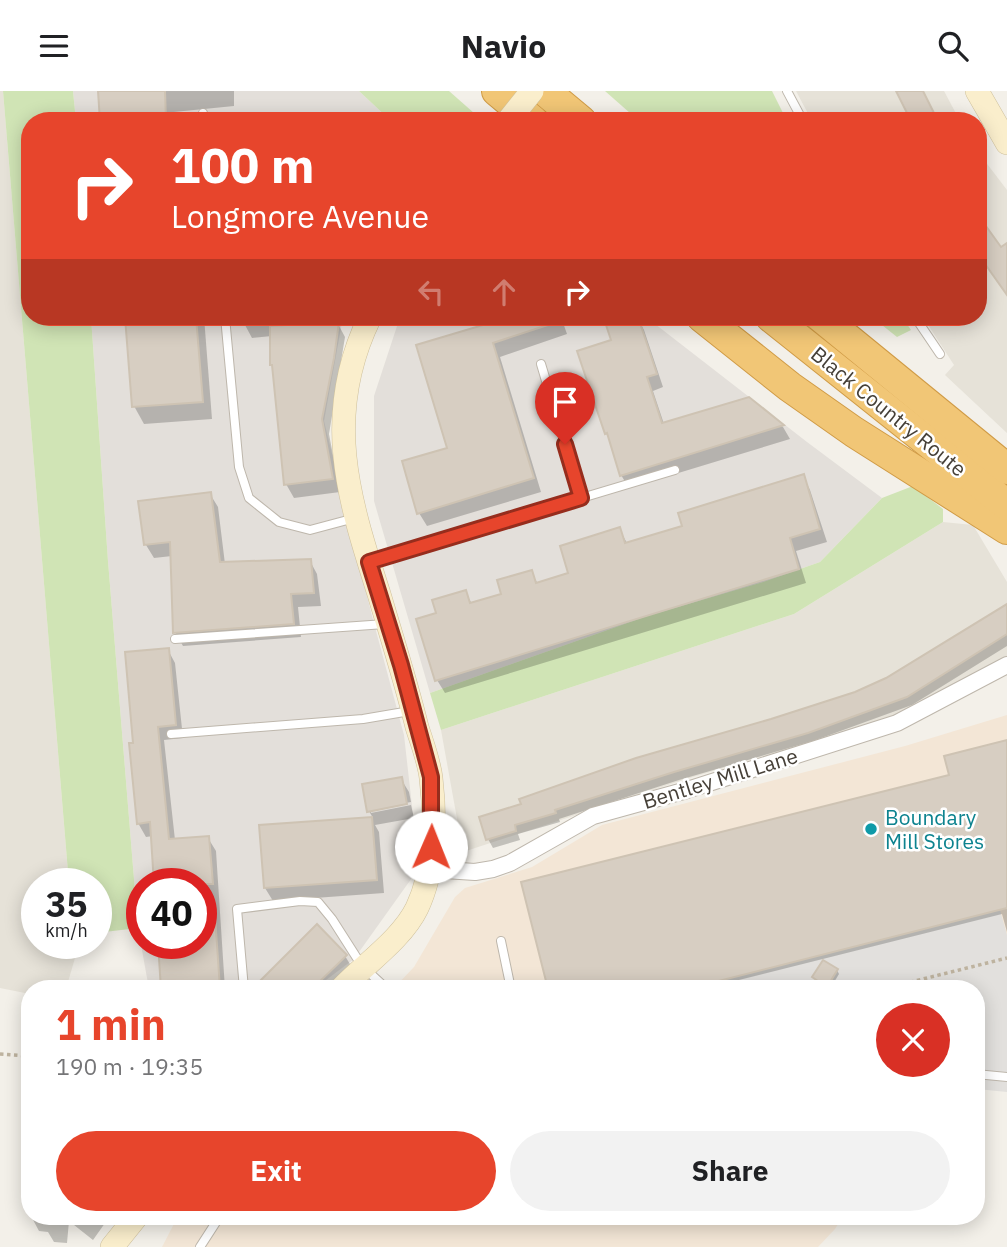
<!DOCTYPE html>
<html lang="en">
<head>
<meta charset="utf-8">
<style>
	body { margin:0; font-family:"IBM Plex Sans",sans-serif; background:#f2f2f2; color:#202124; height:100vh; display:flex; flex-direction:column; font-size:26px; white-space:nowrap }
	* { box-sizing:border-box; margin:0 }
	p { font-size:23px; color:#757577 }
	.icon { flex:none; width:38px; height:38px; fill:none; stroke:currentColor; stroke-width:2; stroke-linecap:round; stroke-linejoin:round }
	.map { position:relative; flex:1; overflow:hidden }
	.drawer { position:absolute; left:21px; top:889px; width:964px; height:245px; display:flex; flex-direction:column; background:#fff; border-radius:28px; box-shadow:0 4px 18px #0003 }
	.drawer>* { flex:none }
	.guide { position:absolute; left:21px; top:21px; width:966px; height:214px; border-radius:28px; box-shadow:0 4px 18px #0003; background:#e7452c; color:#fff; overflow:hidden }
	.speed { position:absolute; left:21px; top:777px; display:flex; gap:14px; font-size:35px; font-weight:700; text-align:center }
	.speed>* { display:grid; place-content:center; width:91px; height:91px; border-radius:50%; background:#fff; box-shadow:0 4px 18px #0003; line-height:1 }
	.speed small { font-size:18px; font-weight:400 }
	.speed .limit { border:10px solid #d22; background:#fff; color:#111 }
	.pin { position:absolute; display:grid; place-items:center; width:60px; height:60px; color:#fff; margin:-72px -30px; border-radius:50% 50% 50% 0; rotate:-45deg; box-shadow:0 0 7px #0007 }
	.pin .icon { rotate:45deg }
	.me { position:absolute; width:77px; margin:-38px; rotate:1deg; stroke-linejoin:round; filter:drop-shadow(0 0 5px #0008) }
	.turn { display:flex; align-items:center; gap:24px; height:147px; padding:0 35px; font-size:32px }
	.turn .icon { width:91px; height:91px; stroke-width:2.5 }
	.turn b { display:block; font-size:49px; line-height:60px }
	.lanes { display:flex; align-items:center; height:66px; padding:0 35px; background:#0003; justify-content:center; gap:35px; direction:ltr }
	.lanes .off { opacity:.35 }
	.round { display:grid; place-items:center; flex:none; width:74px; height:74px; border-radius:37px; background:#f2f2f2 }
	.headline { display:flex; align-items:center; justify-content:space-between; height:119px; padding:0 35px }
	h1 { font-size:42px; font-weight:800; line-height:52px; color:#e7452c }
	.cta { display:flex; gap:14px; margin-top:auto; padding:14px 35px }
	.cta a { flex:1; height:80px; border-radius:42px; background:#e7452c; color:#fff; font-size:28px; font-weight:800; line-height:80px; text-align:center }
	.cta a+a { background:#f2f2f2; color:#202124 }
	header { display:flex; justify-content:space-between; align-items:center; height:91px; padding:0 35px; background:#fff; font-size:32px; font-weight:800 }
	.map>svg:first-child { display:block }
	.residential { fill:#e6e2d8 }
	.commercial { fill:#f3e6d6 }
	.industrial { fill:#e3dfda; fill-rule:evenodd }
	.green { fill:#d0e4b5 }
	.parking { fill:#e2e0dd }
	.shadow { fill:#0003 }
	.building { fill:#d7cec2; stroke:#cec3b3; stroke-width:2 }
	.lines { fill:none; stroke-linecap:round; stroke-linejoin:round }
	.lane-casing { stroke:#beb7ac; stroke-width:10 }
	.street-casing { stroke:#beb7ac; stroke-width:18 }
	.secondary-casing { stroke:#cfc19c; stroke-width:24 }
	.highway-casing { stroke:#d09b46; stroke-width:32 }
	.path { stroke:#beb39f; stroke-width:3.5; stroke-dasharray:3.5 3.5; stroke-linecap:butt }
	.lane { stroke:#fff; stroke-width:8 }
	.street { stroke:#fff; stroke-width:16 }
	.secondary { stroke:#faeecc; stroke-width:23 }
	.highway { stroke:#f1c676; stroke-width:30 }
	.secondary-bridge-casing { stroke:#cfc19c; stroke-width:24; stroke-linecap:butt }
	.secondary-bridge { stroke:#faeecc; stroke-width:23 }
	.route-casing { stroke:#962d1d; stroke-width:18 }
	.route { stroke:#e7452c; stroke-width:12 }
	.culture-dot { fill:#0f9aa8; stroke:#fff; stroke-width:2.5 }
	.labels { text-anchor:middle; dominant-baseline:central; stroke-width:5; stroke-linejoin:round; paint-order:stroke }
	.street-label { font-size:21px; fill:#464038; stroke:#fff }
	.culture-label { font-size:21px; fill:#0d838f; stroke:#fff; text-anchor:start }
</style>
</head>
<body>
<header><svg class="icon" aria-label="menu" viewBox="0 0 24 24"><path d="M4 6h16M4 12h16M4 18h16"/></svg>Navio<svg class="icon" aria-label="search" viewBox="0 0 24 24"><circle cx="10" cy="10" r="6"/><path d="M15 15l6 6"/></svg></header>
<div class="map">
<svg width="1007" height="1156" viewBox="0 0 1007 1156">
	<rect width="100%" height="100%" fill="#f3f0e9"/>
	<g class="residential">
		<polygon points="0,0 3,0 69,793 37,793 37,852 74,852 75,867 68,891 64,897 30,898 30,903 0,897"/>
		<polygon points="796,0 944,0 960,30 812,30"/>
		<polygon points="978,61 1007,99 1007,342 945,284 954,274 923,226 978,226"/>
		<polygon points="943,431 973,434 1007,491 1007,565 894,626 683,689 463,761 441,639 794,523"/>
	</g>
	<g class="commercial">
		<polygon points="1007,624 1007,1001 976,898 393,898 414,876 455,806 465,797 532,776 602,734 905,655"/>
		<polygon points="178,1125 843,1125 835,1138 818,1156 162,1156"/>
	</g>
	<g class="industrial">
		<polygon points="73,0 359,0 391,30 76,30"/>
		<path d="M91,226h252l-19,104 48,195 32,119 15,133 -65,91 -40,30h-165l-11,-61 -30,-367zM142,793h59v59h-59z"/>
		<polygon points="400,226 646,226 807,351 882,407 820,471 763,491 647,525 430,602 374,410 374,305"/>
	</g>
	<g class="green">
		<polygon points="3,0 73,0 76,30 30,30 30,226 91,226 108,470 138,837 96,842 96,793 69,793"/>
		<polygon points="359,0 449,0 483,30 391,30"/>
		<polygon points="605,0 772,0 787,30 639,30"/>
		<polygon points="872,226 902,226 911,239 897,246"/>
		<polygon points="913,395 943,418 943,431 794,523 441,639 430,602 647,525 763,491 820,471 882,407"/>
	</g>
	<polygon class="parking" points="1000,819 1007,844 1007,1001 977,998 976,898 687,898"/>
	<g class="shadow">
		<polygon points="99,0 234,0 234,15 174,21 174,30 102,30"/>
		<polygon points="127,226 204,226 212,328 144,333 134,315"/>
		<polygon points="244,226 276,226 277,237 338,233 345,246 329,343 340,401 294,407 286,393 274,278 272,274 272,245 252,247 245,234"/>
		<polygon points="516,226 561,226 567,243 500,266 541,401 427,435 419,422 449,358 418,255"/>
		<polygon points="637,226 644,239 663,296 653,300 664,333 748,308 783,336 790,348 629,397 621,384 579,261 613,250 608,235"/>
		<polygon points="803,385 810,399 827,451 796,460 806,492 445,602 437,589 438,523 465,501 472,513 503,504 531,481 538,493 570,483 619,438 627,452 684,436"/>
		<polygon points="210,403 218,416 225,473 310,470 317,483 321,515 298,516 301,546 183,555 175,541 172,465 154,467 146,454"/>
		<polygon points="1007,522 1007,555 912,614 813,650 679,689 559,728 560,731 518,743 520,749 493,757 488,748 482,727 856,603 887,588"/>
		<polygon points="168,559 175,572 183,647 164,649 175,749 208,747 216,760 225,898 163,898 201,852 201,793 153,745 146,746 138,732 135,654"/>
		<polygon points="1007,651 1007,841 1002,823 703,898 550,898 951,686"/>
		<polygon points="401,688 409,701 411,711 371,718 371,722 411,714 414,727 375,734 379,741 384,802 273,810 265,797 261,735 373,727 369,720"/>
		<polygon points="345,865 353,878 333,898 263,898"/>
		<polygon points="837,879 839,883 830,898 817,890 814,886"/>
		<polygon points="31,1125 110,1125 93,1149 69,1130 67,1152 54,1151 48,1141 39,1140"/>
	</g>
	<g class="building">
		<polygon points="98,0 165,0 166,30 100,30"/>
		<polygon points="896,0 923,0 938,30 911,30"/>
		<polygon points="978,124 1001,156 1007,152 1007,204 978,163"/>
		<polygon points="125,226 196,226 203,311 132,316"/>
		<polygon points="510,226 562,226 563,229 493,252 534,387 417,423 402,370 447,357 416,254"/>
		<polygon points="630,226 638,226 657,283 647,286 662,332 749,306 784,334 620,385 607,342 605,343 577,260 611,249 606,234"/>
		<polygon points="339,231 334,267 322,328 333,388 284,394 272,274 270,274 270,235"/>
		<polygon points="804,383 820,438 790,447 799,478 435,590 416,528 436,522 432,509 466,499 470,512 501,503 497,489 532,479 536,492 568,482 560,455 620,436 625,452 682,435 678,422"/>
		<polygon points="211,401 220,471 311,468 314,502 291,503 294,533 173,542 170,451 144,454 138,410"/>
		<polygon points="1007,513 1007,543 907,606 808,642 674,681 555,719 556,722 515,734 516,740 486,749 479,726 521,713 519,708 636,667 771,628 855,601 886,587"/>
		<polygon points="169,557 176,634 158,636 169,748 209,745 213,793 154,793 150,731 137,733 129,652 133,652 125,561"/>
		<polygon points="1007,649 1007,817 687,898 548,898 521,791 949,684 944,665"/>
		<polygon points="402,686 407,713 367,721 362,693"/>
		<polygon points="372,726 377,789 264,797 259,734"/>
		<polygon points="201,810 214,810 220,898 161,898 158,852 201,852"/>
		<polygon points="317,833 347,864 312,898 252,898"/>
		<polygon points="823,869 838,878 827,896 812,886"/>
	</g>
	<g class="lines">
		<g class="lane-casing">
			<g id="lane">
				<polyline points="787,0 803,30"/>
				<polyline points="203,22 204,30"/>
				<polyline points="225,226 239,376 249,407 279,431 310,439 355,427"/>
				<polyline points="915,226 940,263"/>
				<polyline points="541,273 581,407"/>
				<polyline points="371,470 675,379"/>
				<polyline points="175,548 385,533"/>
				<polyline points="171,643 363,628 410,620"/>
				<polyline points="501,850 511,898"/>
				<polyline points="244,898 237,818 300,810 318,811 332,828 362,875 387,898"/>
				<polyline points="976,983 1007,986"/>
				<polyline points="200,1156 220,1125"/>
			</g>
		</g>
		<g class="street-casing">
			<polyline id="street" points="430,778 475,781 493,778 510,772 593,725 687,699 897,632 1007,574"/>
		</g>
		<g class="secondary-casing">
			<g id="secondary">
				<polyline points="977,0 1007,52"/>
				<path d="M341,898c24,-25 61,-50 76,-81 18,-38 19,-88 14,-130 -2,-17 -9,-35 -14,-51 -11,-45 -25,-89 -38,-133 -31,-97 -57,-179 -9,-277"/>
				<polyline points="112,1156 137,1125"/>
			</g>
		</g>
		<g class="highway-casing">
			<g id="highway">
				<polyline points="497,0 533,30"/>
				<polyline points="545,0 581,30"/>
				<polyline points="702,226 790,296 854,341 1007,438"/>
				<polyline points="771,226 1007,414"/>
				<polyline points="821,226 1007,378"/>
			</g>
		</g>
		<g class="path">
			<polyline points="883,898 1007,867"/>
			<polyline points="0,963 30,965"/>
		</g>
		<use href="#lane" class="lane"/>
		<use href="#street" class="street"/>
		<use href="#secondary" class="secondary"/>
		<use href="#highway" class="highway"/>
		<g class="secondary-bridge-casing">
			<polyline id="secondary-bridge" points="508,30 532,0"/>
		</g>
		<use href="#secondary-bridge" class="secondary-bridge"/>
	</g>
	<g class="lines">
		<g class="route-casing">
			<polyline id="route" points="431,756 431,686 401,574 369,471 581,407 565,353"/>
		</g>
		<use href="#route" class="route"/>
	</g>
	<circle class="culture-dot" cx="871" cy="738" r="7"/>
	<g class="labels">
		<g class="street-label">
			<text transform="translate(889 320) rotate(39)">Black Country Route</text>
			<text transform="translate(720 687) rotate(-17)">Bentley Mill Lane</text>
		</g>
		<g class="culture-label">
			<text x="885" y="726">Boundary<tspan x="885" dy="24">Mill Stores</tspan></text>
		</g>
	</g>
</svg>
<div class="speed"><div>35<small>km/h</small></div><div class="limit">40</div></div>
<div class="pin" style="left:565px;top:353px;background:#d93025"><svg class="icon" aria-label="arrive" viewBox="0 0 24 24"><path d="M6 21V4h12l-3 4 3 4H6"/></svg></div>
<svg class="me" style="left:431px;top:756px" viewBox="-20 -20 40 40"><circle r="19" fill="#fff"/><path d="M0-13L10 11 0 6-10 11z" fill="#e7452c"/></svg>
<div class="guide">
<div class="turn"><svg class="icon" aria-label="right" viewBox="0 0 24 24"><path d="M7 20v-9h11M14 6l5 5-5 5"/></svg><div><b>100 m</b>Longmore Avenue</div></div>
<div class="lanes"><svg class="icon off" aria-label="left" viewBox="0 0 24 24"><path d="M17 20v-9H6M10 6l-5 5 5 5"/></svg><svg class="icon off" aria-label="ahead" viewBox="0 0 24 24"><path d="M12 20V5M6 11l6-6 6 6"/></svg><svg class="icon" aria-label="right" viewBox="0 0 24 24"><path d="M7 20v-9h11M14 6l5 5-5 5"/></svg></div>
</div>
<section class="drawer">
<div class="headline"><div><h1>1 min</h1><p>190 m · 19:35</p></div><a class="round" style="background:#d93025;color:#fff"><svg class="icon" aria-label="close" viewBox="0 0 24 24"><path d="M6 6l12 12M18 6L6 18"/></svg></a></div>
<div class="cta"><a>Exit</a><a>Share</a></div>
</section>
</div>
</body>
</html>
